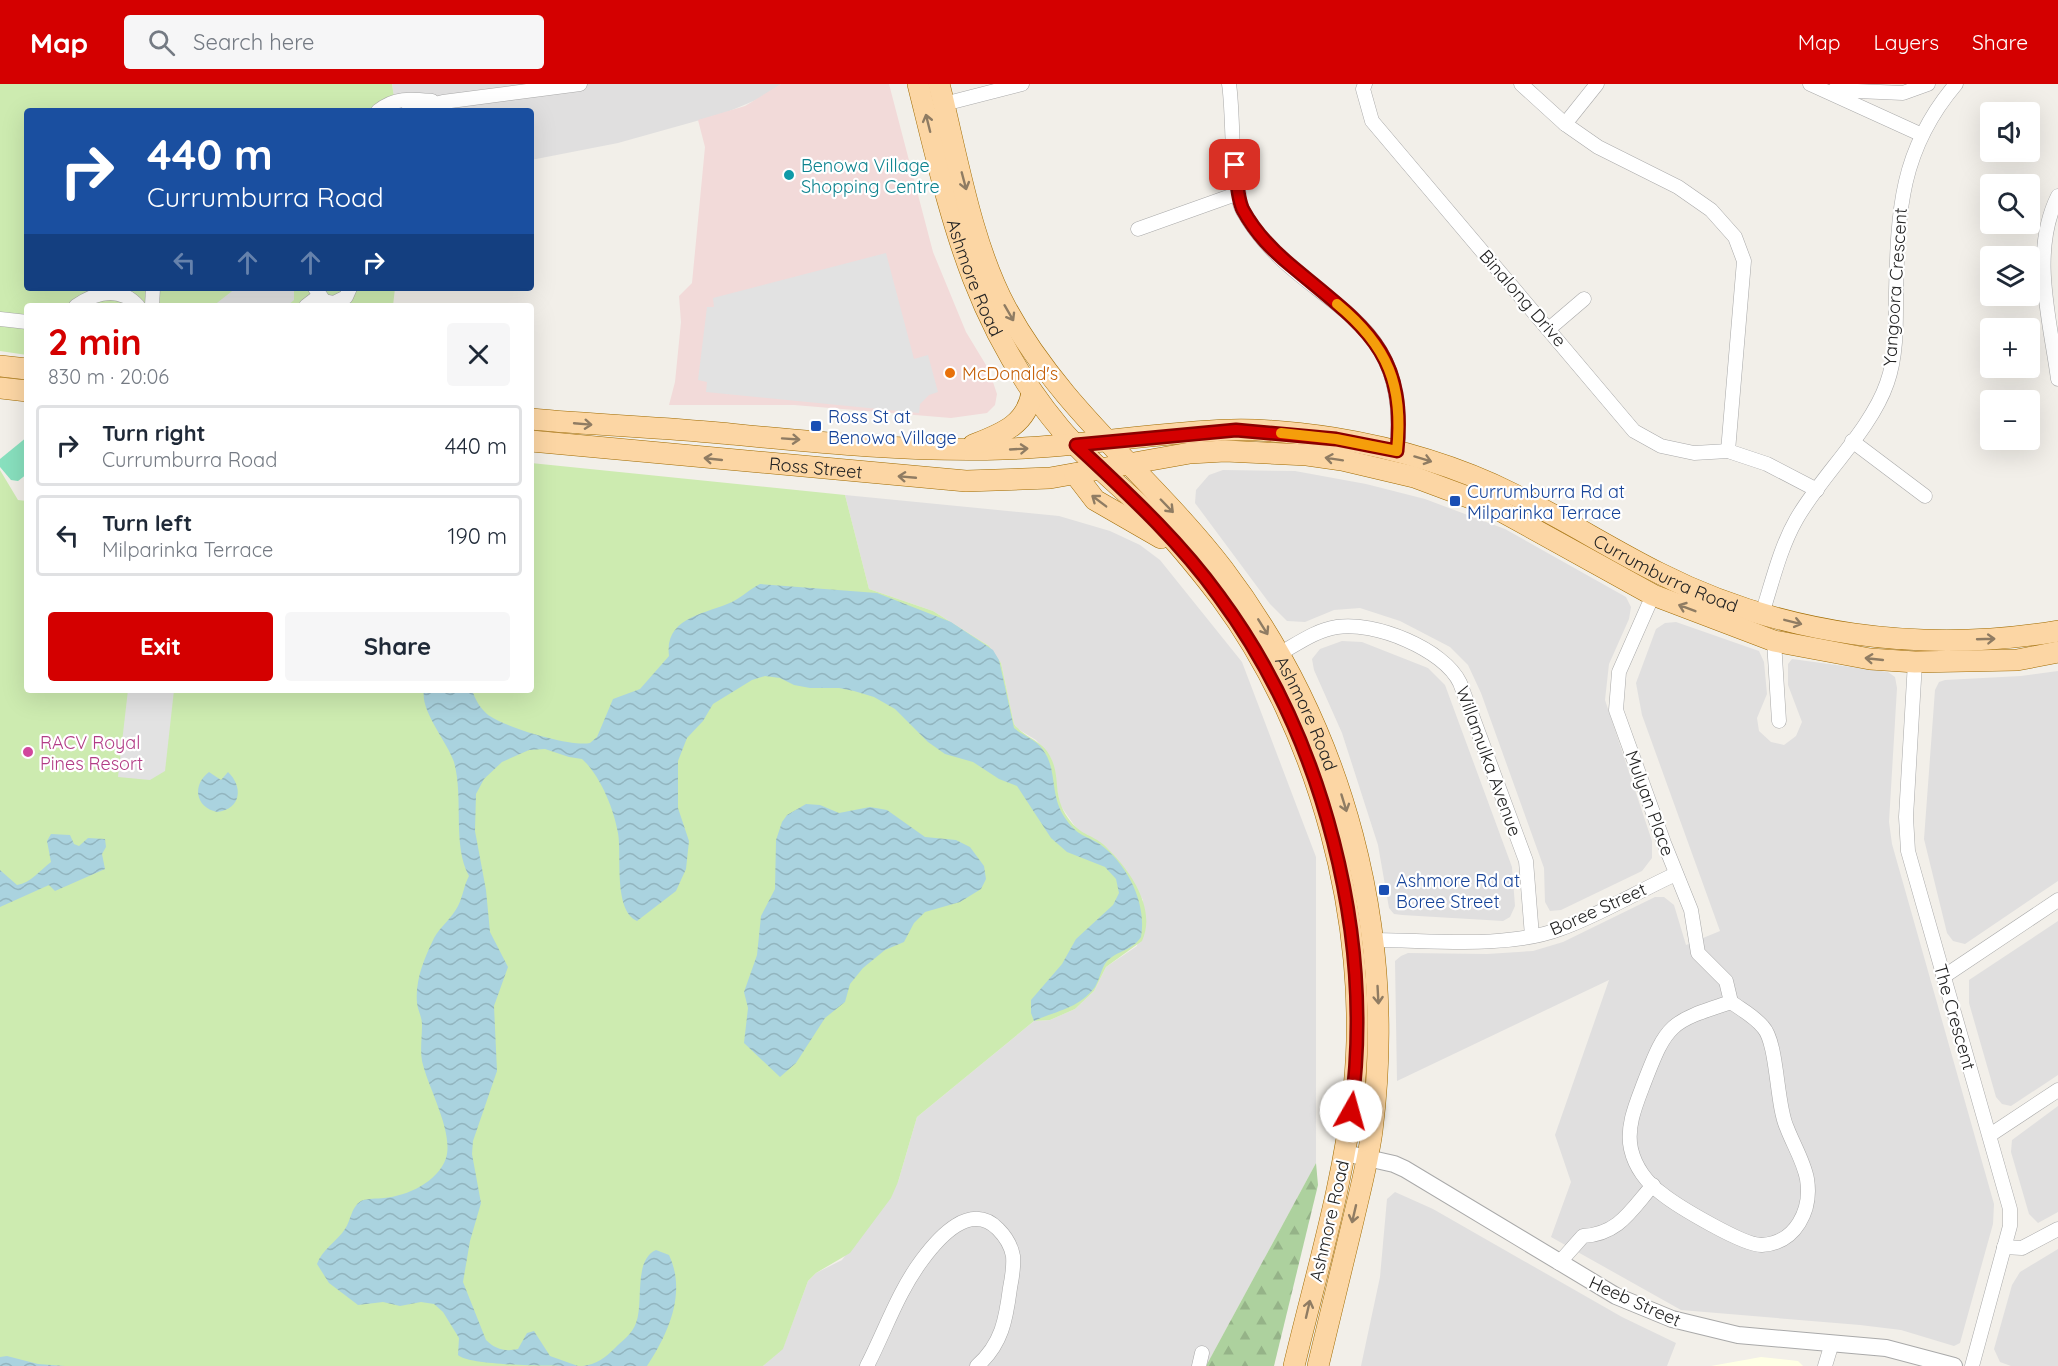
<!DOCTYPE html>
<html lang="en">
<head>
<meta charset="utf-8">
<style>
	body { margin:0; font-family:Quicksand,sans-serif; background:#f6f6f7; color:#1f2937; height:100vh; display:flex; flex-direction:column; font-size:22px; white-space:nowrap }
	* { box-sizing:border-box; margin:0 }
	p { font-size:20px; color:#747a83 }
	.icon { flex:none; width:33px; height:33px; fill:none; stroke:currentColor; stroke-width:2; stroke-linecap:round; stroke-linejoin:round }
	.map { position:relative; flex:1; overflow:hidden }
	.details { position:absolute; left:24px; top:219px; width:510px; height:390px; display:flex; flex-direction:column; background:#fff; border-radius:6px; box-shadow:0 6px 24px #0002 }
	.details>* { flex:none }
	.guide { position:absolute; left:24px; top:24px; width:510px; height:183px; border-radius:6px; box-shadow:0 6px 24px #0002; background:#1a4fa0; color:#fff; overflow:hidden }
	.controls { position:absolute; left:1980px; top:18px; display:grid; gap:12px }
	.controls a { display:grid; place-items:center; width:60px; height:60px; border-radius:6px; background:#fff; box-shadow:0 6px 24px #0002; font-size:30px }
	.pin { position:absolute; display:grid; place-items:center; width:51px; height:51px; color:#fff; margin:-26px; border-radius:12px; box-shadow:0 3px 9px #0006 }
	.me { position:absolute; width:66px; margin:-33px; rotate:7deg; stroke-linejoin:round; filter:drop-shadow(0 0 4px #0008) }
	.turn { display:flex; align-items:center; gap:21px; height:126px; padding:0 24px; font-size:27px }
	.turn .icon { width:78px; height:78px; stroke-width:2.5 }
	.turn b { display:block; font-size:42px; line-height:51px }
	.lanes { display:flex; align-items:center; height:57px; padding:0 24px; background:#0003; justify-content:center; gap:30px; direction:ltr }
	.lanes .off { opacity:.35 }
	.round { display:grid; place-items:center; flex:none; width:63px; height:63px; border-radius:6px; background:#f6f6f7 }
	.summary { display:flex; align-items:center; justify-content:space-between; height:102px; padding:0 24px }
	h1 { font-size:36px; font-weight:700; line-height:45px; color:#d40000 }
	.primary-button { display:flex; gap:12px; margin-top:auto; padding:12px 24px }
	.primary-button a { flex:1; height:69px; border-radius:6px; background:#d40000; color:#fff; font-size:24px; font-weight:700; line-height:69px; text-align:center }
	.primary-button a+a { background:#f6f6f7; color:#1f2937 }
	ul { padding:0; list-style:none }
	li { display:flex; align-items:center; gap:18px; height:81px; margin:0 12px 9px; padding:0 12px; border:3px solid #e0e1e3; border-radius:6px }
	li div { flex:1 }
	li b { display:block; font-size:22px }
	li em { font-style:normal }
	header { display:flex; align-items:center; gap:36px; box-sizing:border-box; height:84px; padding:0 30px; background:#d40000; color:#fff }
	header strong { font-size:28px }
	nav { display:flex; gap:33px; margin-inline-start:auto; font-size:21px }
	.search { width:420px; height:54px; background:#f6f6f7; display:flex; align-items:center; gap:15px; box-sizing:border-box; padding:0 21px; border-radius:6px; color:#747a83; font-size:22px }
	.map>svg:first-child { display:block }
	.residential { fill:#e0dfdf }
	.commercial { fill:#f2dad9 }
	.education { fill:#ffffe5 }
	.grass { fill:#cdebb0 }
	.forest { fill:url(#forest-firs) }
	.pitch { fill:#88e0be }
	.parking { fill:#e2e2e2 }
	.water { fill:url(#water-waves) }
	.lines { fill:none; stroke-linecap:round; stroke-linejoin:round }
	.minor-casing { stroke:#a9a9a9; stroke-width:15 }
	.tertiary-casing { stroke:#a9a9a9; stroke-width:18 }
	.primary-casing { stroke:#a06b00; stroke-width:22 }
	.minor { stroke:#fff; stroke-width:14 }
	.tertiary { stroke:#fff; stroke-width:16 }
	.primary { stroke:#fcd6a4; stroke-width:21 }
	.oneway { stroke:#8f7c63 }
	.route-casing { stroke:#8a0000; stroke-width:15 }
	.route { stroke:#d40000; stroke-width:10 }
	.slow { stroke:#f59e0b; stroke-width:10 }
	.culture-dot { fill:#0f9aa8; stroke:#fff; stroke-width:2 }
	.food-dot { fill:#e8710a; stroke:#fff; stroke-width:2 }
	.transit-dot { fill:#1a4fb4; stroke:#fff; stroke-width:2 }
	.hotel-dot { fill:#d1479c; stroke:#fff; stroke-width:2 }
	.labels { text-anchor:middle; dominant-baseline:central; stroke-width:4.5; stroke-linejoin:round; paint-order:stroke }
	.culture-label { font-size:18px; fill:#0d838f; stroke:#fff; text-anchor:start }
	.street-label { font-size:18px; fill:#222; stroke:#fff }
	.food-label { font-size:18px; fill:#c56008; stroke:#fff; text-anchor:start }
	.transit-label { font-size:18px; fill:#164399; stroke:#fff; text-anchor:start }
	.hotel-label { font-size:18px; fill:#b23c85; stroke:#fff; text-anchor:start }
</style>
</head>
<body>
<header>
<strong>Map</strong>
<div class="search"><svg class="icon" aria-label="search" viewBox="0 0 24 24"><circle cx="10" cy="10" r="6"/><path d="M15 15l6 6"/></svg>Search here</div>
<nav><a>Map</a><a>Layers</a><a>Share</a></nav>
</header>
<div class="map">
<svg width="2058" height="1282" viewBox="0 0 2058 1282">
	<defs>
		<pattern id="forest-firs" width="22" height="20" patternUnits="userSpaceOnUse" patternTransform="scale(1.5)"><rect width="22" height="20" fill="#add19e"/><path d="M5 1l3.5 6h-7zM16 11l3.5 6h-7z" fill="#95b388"/></pattern>
		<pattern id="water-waves" width="16" height="10" patternUnits="userSpaceOnUse" patternTransform="scale(1.5)"><rect width="16" height="10" fill="#aad3df"/><path d="M0 5q4-4 8 0t8 0" fill="none" stroke="#92b5bf"/></pattern>
	</defs>
	<rect width="100%" height="100%" fill="#f2efe9"/>
	<g class="residential">
		<polygon points="392,0 781,0 763,13 725,29 618,59 531,76 531,27 396,27"/>
		<polygon points="1223,386 1295,387 1366,400 1425,415 1505,445 1626,513 1631,523 1629,535 1609,580 1605,616 1652,757 1652,774 1642,787 1561,826 1550,827 1545,818 1544,784 1481,609 1468,581 1450,563 1400,537 1360,524 1334,526 1305,538 1287,537 1270,520 1195,419 1196,406 1209,391"/>
		<polygon points="845,411 1059,432 1110,447 1140,461 1160,476 1242,578 1316,773 1316,1079 1206,1282 763,1282 783,1264 808,1197 816,1189 842,1176 898,1098 917,1033 1034,937 1050,936 1075,925 1094,907 1106,883 1137,862 1143,816 1124,784 1079,748 1060,721 1051,674 1036,656 1018,645 1014,640 1001,579 989,562 933,527 869,505"/>
		<polygon points="1676,538 1759,567 1764,578 1767,610 1757,634 1759,647 1771,658 1784,661 1796,652 1802,638 1788,601 1788,580 1792,575 1888,588 1895,593 1897,604 1889,738 1892,760 1994,1120 1993,1140 1960,1259 1954,1262 1901,1246 1860,1241 1681,1226 1551,1153 1571,1098 1555,1051 1609,896 1397,997 1395,877 1401,872 1408,869 1487,870 1533,867 1563,858 1655,813 1664,813 1674,821 1686,861 1720,847 1642,631 1636,599 1656,545 1665,539"/>
		<polygon points="1342,557 1362,558 1428,584 1445,601 1512,783 1515,822 1510,833 1503,837 1402,831 1394,830 1389,824 1378,761 1342,649 1314,586 1312,575 1320,565"/>
		<polygon points="2058,587 2058,797 1965,860 1953,857 1947,849 1924,755 1935,606 1939,598 1945,596 2021,592"/>
		<polygon points="2058,837 2058,991 2011,1022 2002,1020 1996,1013 1969,919 1969,896"/>
		<polygon points="2058,1022 2058,1128 2038,1139 2029,1130 2011,1068 2012,1056"/>
		<polygon points="1395,1108 1433,1125 1622,1233 1676,1259 1667,1282 1361,1282 1380,1193 1387,1115"/>
		<polygon points="2058,1165 2058,1282 2011,1282 2000,1278 1994,1265 2012,1201 2020,1188"/>
	</g>
	<polygon class="commercial" points="781,0 889,0 933,168 966,248 989,286 997,310 995,321 987,329 951,334 794,321 669,321 675,298 681,238 679,212 692,199 705,63 698,36 745,22"/>
	<polygon class="education" points="1761,1273 1798,1277 1803,1282 1711,1282"/>
	<g class="grass">
		<polygon points="0,0 392,0 396,27 27,27 27,204 395,204 393,222 27,222 27,271 0,267"/>
		<path d="M531,379l314,32 24,94 64,22 56,35 12,17 13,61c10,14 29,16 37,34 10,21 1,37 17,60 13,19 26,16 39,30 23,22 50,61 35,93l-36,26 -12,24 -19,18 -25,11 -16,1 -117,96 -19,65 -7,16 -41,55 -34,20 -8,8 -25,68 -20,17h-763v-896l18,30 9,1v189h504z"/>
	</g>
	<polygon class="forest" points="1316,1079 1318,1101 1274,1282 1206,1282"/>
	<polygon class="pitch" points="27,353 27,390 18,397 11,396 0,383 0,375"/>
	<g class="parking">
		<polygon points="886,169 914,275 928,271 938,308 929,311 920,320 919,329 706,308 707,298 698,296 707,223 714,223 713,214"/>
		<polygon points="236,204 294,205 294,216 287,222 213,222"/>
		<polygon points="128,606 174,606 165,687 150,696 118,693"/>
	</g>
	<g class="water">
		<path d="M760,500l117,9 74,29 42,28 6,10 15,68c9,8 22,11 29,22 15,20 6,44 22,68 14,20 20,16 36,27 27,20 46,59 40,92 -8,13 -24,14 -34,24 -6,7 -7,18 -12,26 -17,22 -37,23 -61,34l-3,-8v-13l31,-36 14,-25 37,-34 6,-12 -3,-14 -11,-12 -38,-15 -16,-14 -34,-52 -18,-7 -26,-17 -28,-8 -17,-12 -33,-33 -21,-12 -20,-6 -15,-3h-29l-16,-3 -14,-7 -15,-2 -13,4 -39,24 -10,17 -16,17 -9,23v47l11,33 -3,28 -10,22 -39,30c-24,-11 -15,-66 -19,-88 -4,-24 -18,-58 -36,-74l-13,-2 -24,-8 -16,1 -27,12 -18,17 -8,15 -1,37 11,59 4,42 18,35 -14,39 3,65 -24,70 -1,13 9,49 -11,38 -7,41 23,58c9,9 19,12 32,9l9,-16 7,-2 16,25 28,10c-23,0 -109,0 -120,-11l1,-17 -16,-26 -9,-8 -13,-2 -21,4 -17,-4 -25,3 -29,-22 -12,-19c4,-13 21,-24 28,-35 6,-9 6,-22 16,-28 6,-3 16,-2 23,-3 23,-2 54,-16 62,-40 8,-26 -18,-70 -24,-97 -2,-12 0,-24 0,-36 0,-8 -4,-14 -5,-22 -2,-23 7,-44 17,-65 6,-11 18,-20 24,-32 5,-10 6,-21 11,-30 -17,-31 -5,-77 -15,-114 -7,-21 -34,-51 -30,-72h48c3,9 8,18 15,24 16,13 83,33 103,29l7,-6 16,-38 27,-10 29,-33c-5,-39 37,-42 63,-54 10,-5 18,-13 28,-18z"/>
		<path d="M209,688l12,8 7,-8c15,14 14,37 -11,40 -22,-5 -25,-27 -8,-40z"/>
		<polygon points="806,720 820,721 839,729 870,723 887,726 925,753 956,756 970,763 984,782 986,795 981,805 960,818 925,828 914,839 904,858 885,866 863,884 850,900 845,918 825,934 796,979 780,993 744,959 748,924 744,908 757,871 761,832 775,805 776,756 782,738 787,731"/>
		<path d="M51,750l19,1 4,9 5,2 9,-8 17,1 1,8 -4,7 3,15 -50,22 -6,-6 -49,22v-37l17,15c14,-2 23,-15 34,-23l-4,-21z"/>
		<path d="M656,1166l13,5c18,38 -1,79 -22,111h-64c14,-2 22,-8 32,-18 8,-8 17,-14 21,-25 8,-20 -3,-63 20,-73z"/>
		<polygon points="7,1272 38,1280 65,1282 0,1282 0,1273"/>
	</g>
	<g class="lines">
		<g class="minor-casing">
			<g id="minor">
				<path d="M1229,0c5,31 1,102 14,127 57,100 169,91 154,240"/>
				<polyline points="1365,0 1363,5 1372,37 1634,347 1661,362 1694,369 1728,367 1767,380 1817,406"/>
				<polyline points="1521,0 1565,40 1598,63 1678,103 1711,126 1735,153 1744,177 1728,367"/>
				<polyline points="1810,0 1920,50"/>
				<polyline points="1834,6 1903,9 1928,0"/>
				<polyline points="944,20 1022,0"/>
				<path d="M378,27c17,-14 33,-12 54,-10"/>
				<polyline points="408,27 443,18 580,0"/>
				<polyline points="1565,40 1597,0"/>
				<path d="M2058,112c-28,56 -8,123 0,183"/>
				<polyline points="1138,145 1239,109"/>
				<polyline points="315,204 324,217 334,219 346,213 350,204"/>
				<path d="M76,222c20,-14 43,-21 62,0"/>
				<polyline points="152,222 153,204"/>
				<polyline points="306,222 319,212"/>
				<polyline points="0,235 27,238"/>
				<polyline points="1550,244 1584,215"/>
				<polyline points="1852,357 1925,412"/>
				<path d="M1653,511l-34,77 -3,38 48,133 27,67 7,43 28,28 5,21c11,8 23,14 32,25 15,16 13,78 24,101 6,16 17,34 20,51 5,31 -11,64 -45,66 -18,1 -85,-39 -101,-52 -14,-10 -26,-26 -30,-44 -5,-22 5,-45 13,-66 23,-60 26,-61 87,-81"/>
				<path d="M1762,530c10,-31 18,-66 34,-94 24,-43 75,-90 91,-137 10,-28 9,-60 9,-90 2,-83 4,-143 60,-209"/>
				<polyline points="1774,557 1779,637"/>
				<path d="M1279,570c18,-10 37,-24 58,-27 37,-6 107,22 123,56l66,178 6,75"/>
				<polyline points="1915,578 1906,733 1908,767 2010,1125 2010,1142 1972,1282"/>
				<path d="M1374,856c57,0 132,9 186,-11 40,-14 78,-38 116,-55"/>
				<polyline points="1943,893 2058,816"/>
				<polyline points="1990,1051 2058,1006"/>
				<polyline points="2004,1163 2022,1164 2058,1145"/>
				<path d="M1559,1179l24,-27c36,-2 48,-26 70,-51"/>
				<path d="M867,1282c18,-35 31,-74 55,-106 17,-23 49,-59 76,-31 8,8 13,16 15,27 1,11 -1,22 -3,32 -4,31 -8,56 -33,78"/>
				<polyline points="1199,1282 1202,1269"/>
				<polyline points="1825,1282 1832,1259"/>
			</g>
		</g>
		<g class="tertiary-casing">
			<polyline id="tertiary" points="1345,1069 1394,1080 1405,1085 1616,1212 1672,1235 1738,1251 1886,1264 1954,1282"/>
		</g>
		<g class="primary-casing">
			<g id="primary">
				<path id="s1" d="M918,0c32,128 54,239 142,344 26,31 58,56 87,84 27,26 51,56 74,86 98,132 150,327 133,490 -10,94 -38,186 -60,278"/>
				<path id="s2" d="M939,0c18,71 32,159 67,224 55,102 148,171 217,261 122,161 174,362 149,562 -4,30 -12,60 -19,90 -12,48 -23,97 -35,145"/>
				<polyline points="0,282 27,285"/>
				<polyline points="0,304 27,307"/>
				<path id="s3" d="M531,335c63,6 126,8 189,14 93,9 189,19 283,16 76,-2 152,-17 228,-19 34,-1 69,3 102,8 62,10 124,28 180,56 50,24 96,54 146,79 122,62 264,81 399,58"/>
				<path id="s4" d="M531,357l435,40 84,-3 140,-25 35,-2 82,4 35,5 72,17 78,29 161,89 121,46 96,18 45,3 102,-2 41,-8"/>
				<path d="M973,361c28,-11 54,-20 59,-53"/>
				<polyline points="1075,390 1095,416 1161,454"/>
			</g>
		</g>
		<use href="#minor" class="minor"/>
		<use href="#tertiary" class="tertiary"/>
		<use href="#primary" class="primary"/>
	</g>
	<defs><path id="oneway-shaft" d="M-6 0H5M1.5-3L5.5 0L1.5 3" fill="none" stroke-width="1.6" stroke-linecap="round" stroke-linejoin="round" transform="scale(1.5)"/></defs>
	<g class="oneway">
		<use href="#oneway-shaft" transform="translate(928 39) rotate(-104)"/>
		<use href="#oneway-shaft" transform="translate(964 97) rotate(75)"/>
		<use href="#oneway-shaft" transform="translate(1009 229) rotate(60)"/>
		<use href="#oneway-shaft" transform="translate(583 340) rotate(5)"/>
		<use href="#oneway-shaft" transform="translate(791 355) rotate(4)"/>
		<use href="#oneway-shaft" transform="translate(1019 365) rotate(-3)"/>
		<use href="#oneway-shaft" transform="translate(713 375) rotate(-174)"/>
		<use href="#oneway-shaft" transform="translate(1334 375) rotate(-171)"/>
		<use href="#oneway-shaft" transform="translate(1423 375) rotate(17)"/>
		<use href="#oneway-shaft" transform="translate(907 393) rotate(-175)"/>
		<use href="#oneway-shaft" transform="translate(1099 417) rotate(-143)"/>
		<use href="#oneway-shaft" transform="translate(1167 422) rotate(46)"/>
		<use href="#oneway-shaft" transform="translate(1687 524) rotate(-159)"/>
		<use href="#oneway-shaft" transform="translate(1793 538) rotate(14)"/>
		<use href="#oneway-shaft" transform="translate(1263 543) rotate(58)"/>
		<use href="#oneway-shaft" transform="translate(1986 555) rotate(-2)"/>
		<use href="#oneway-shaft" transform="translate(1874 575) rotate(-174)"/>
		<use href="#oneway-shaft" transform="translate(1344 719) rotate(73)"/>
		<use href="#oneway-shaft" transform="translate(1378 911) rotate(87)"/>
		<use href="#oneway-shaft" transform="translate(1354 1130) rotate(103)"/>
		<use href="#oneway-shaft" transform="translate(1308 1225) rotate(-77)"/>
	</g>
	<g class="lines">
		<g class="route-casing">
			<path id="route" d="M1235,81c2,14 2,33 8,45 13,24 30,41 51,58 69,58 113,82 103,183l-61,-12 -100,-9 -160,15c51,48 102,94 143,151 105,142 156,340 132,515"/>
		</g>
		<use href="#route" class="route"/>
		<path class="slow" d="M1281,349l55,6 61,12c7,-65 -9,-105 -60,-147"/>
	</g>
	<circle class="culture-dot" cx="789" cy="91" r="6"/>
	<circle class="food-dot" cx="950" cy="289" r="6"/>
	<g class="transit-dot">
		<rect x="810" y="336" width="12" height="12" rx="3"/>
		<rect x="1449" y="411" width="12" height="12" rx="3"/>
		<rect x="1378" y="800" width="12" height="12" rx="3"/>
	</g>
	<circle class="hotel-dot" cx="28" cy="668" r="6"/>
	<g class="labels">
		<g class="culture-label">
			<text x="801" y="81">Benowa Village<tspan x="801" dy="21">Shopping Centre</tspan></text>
		</g>
		<g class="street-label">
			<text stroke="none"><textPath href="#s1" startOffset="202">Ashmore Road</textPath></text>
			<text transform="translate(1895 203) rotate(-86)">Yangoora Crescent</text>
			<text transform="translate(1523 214) rotate(49)">Binalong Drive</text>
			<text stroke="none"><textPath href="#s4" startOffset="286">Ross Street</textPath></text>
			<text stroke="none"><textPath href="#s3" startOffset="1166">Currumburra Road</textPath></text>
			<text stroke="none"><textPath href="#s2" startOffset="742">Ashmore Road</textPath></text>
			<text transform="translate(1489 677) rotate(70)">Willamulka Avenue</text>
			<text transform="translate(1650 719) rotate(70)">Mulyan Place</text>
			<text transform="translate(1598 825) rotate(-24)">Boree Street</text>
			<text transform="translate(1955 933) rotate(74)">The Crescent</text>
			<text transform="translate(1329 1137) rotate(-77)">Ashmore Road</text>
			<text transform="translate(1635 1217) rotate(24)">Heeb Street</text>
		</g>
		<g class="food-label">
			<text x="962" y="289">McDonald's</text>
		</g>
		<g class="transit-label">
			<text x="828" y="332">Ross St at<tspan x="828" dy="21">Benowa Village</tspan></text>
			<text x="1467" y="407">Currumburra Rd at<tspan x="1467" dy="21">Milparinka Terrace</tspan></text>
			<text x="1396" y="796">Ashmore Rd at<tspan x="1396" dy="21">Boree Street</tspan></text>
		</g>
		<g class="hotel-label">
			<text x="40" y="658">RACV Royal<tspan x="40" dy="21">Pines Resort</tspan></text>
		</g>
	</g>
</svg>
<div class="controls">
<a><svg class="icon" aria-label="sound" viewBox="0 0 24 24"><path d="M4 9h4l5-4v14l-5-4H4zM17 9q2 3 0 6"/></svg></a>
<a><svg class="icon" aria-label="search" viewBox="0 0 24 24"><circle cx="10" cy="10" r="6"/><path d="M15 15l6 6"/></svg></a>
<a><svg class="icon" aria-label="layers" viewBox="0 0 24 24"><path d="M12 4l9 5-9 5-9-5zM3 14l9 5 9-5"/></svg></a>
<a>+</a>
<a>−</a>
</div>
<div class="pin" style="left:1235px;top:81px;background:#d93025"><svg class="icon" aria-label="arrive" viewBox="0 0 24 24"><path d="M6 21V4h12l-3 4 3 4H6"/></svg></div>
<svg class="me" style="left:1351px;top:1027px" viewBox="-20 -20 40 40"><circle r="19" fill="#fff"/><path d="M0-13L10 11 0 6-10 11z" fill="#d40000"/></svg>
<div class="guide">
<div class="turn"><svg class="icon" aria-label="right" viewBox="0 0 24 24"><path d="M7 20v-9h11M14 6l5 5-5 5"/></svg><div><b>440 m</b>Currumburra Road</div></div>
<div class="lanes"><svg class="icon off" aria-label="left" viewBox="0 0 24 24"><path d="M17 20v-9H6M10 6l-5 5 5 5"/></svg><svg class="icon off" aria-label="ahead" viewBox="0 0 24 24"><path d="M12 20V5M6 11l6-6 6 6"/></svg><svg class="icon off" aria-label="ahead" viewBox="0 0 24 24"><path d="M12 20V5M6 11l6-6 6 6"/></svg><svg class="icon" aria-label="right" viewBox="0 0 24 24"><path d="M7 20v-9h11M14 6l5 5-5 5"/></svg></div>
</div>
<section class="details">
<div class="summary"><div><h1>2 min</h1><p>830 m · 20:06</p></div><a class="round"><svg class="icon" aria-label="close" viewBox="0 0 24 24"><path d="M6 6l12 12M18 6L6 18"/></svg></a></div>
<ul>
<li><svg class="icon" aria-label="right" viewBox="0 0 24 24"><path d="M7 20v-9h11M14 6l5 5-5 5"/></svg><div><b>Turn right</b><p>Currumburra Road</p></div><em>440 m</em></li>
<li><svg class="icon" aria-label="left" viewBox="0 0 24 24"><path d="M17 20v-9H6M10 6l-5 5 5 5"/></svg><div><b>Turn left</b><p>Milparinka Terrace</p></div><em>190 m</em></li>
</ul>
<div class="primary-button"><a>Exit</a><a>Share</a></div>
</section>
</div>
</body>
</html>
